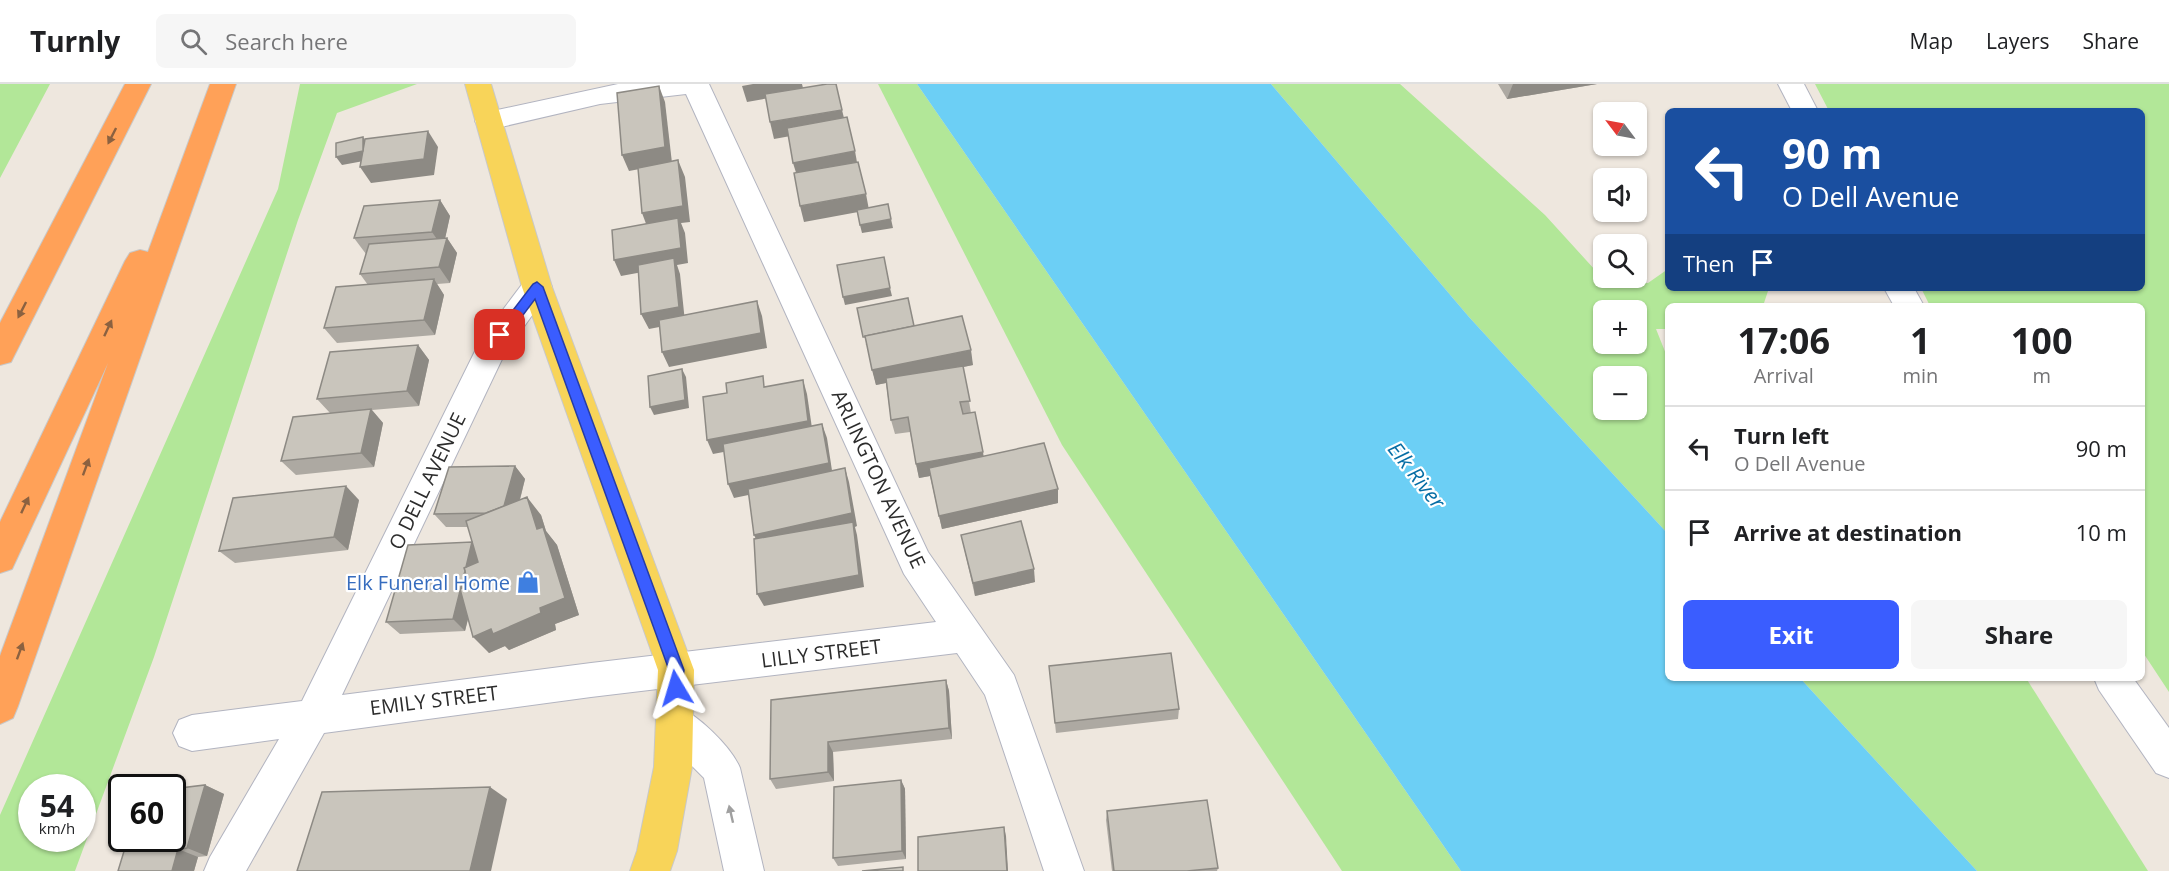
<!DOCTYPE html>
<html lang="en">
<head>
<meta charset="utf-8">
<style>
	body { margin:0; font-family:"Open Sans",sans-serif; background:#f6f6f6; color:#202124; height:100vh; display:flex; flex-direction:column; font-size:22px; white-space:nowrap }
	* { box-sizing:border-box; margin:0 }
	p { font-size:20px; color:#757577 }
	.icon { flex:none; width:33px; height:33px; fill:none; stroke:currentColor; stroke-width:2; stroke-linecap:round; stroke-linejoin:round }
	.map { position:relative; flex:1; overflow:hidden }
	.details { position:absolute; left:1665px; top:219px; width:480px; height:378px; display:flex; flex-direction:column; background:#fff; border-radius:9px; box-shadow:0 2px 4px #0004 }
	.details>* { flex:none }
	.banner { position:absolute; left:1665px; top:24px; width:480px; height:183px; border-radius:9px; box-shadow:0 2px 4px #0004; background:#1a4fa0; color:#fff; overflow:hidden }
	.needle { width:39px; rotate:302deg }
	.fabs { position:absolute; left:1593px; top:18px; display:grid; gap:12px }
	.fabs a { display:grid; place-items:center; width:54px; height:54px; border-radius:9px; background:#fff; box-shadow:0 2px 4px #0004; font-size:30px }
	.speed { position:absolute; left:18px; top:690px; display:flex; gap:12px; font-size:30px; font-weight:700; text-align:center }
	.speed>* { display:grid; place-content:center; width:78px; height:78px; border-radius:50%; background:#fff; box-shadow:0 2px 4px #0004; line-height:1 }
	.speed small { font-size:15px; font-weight:400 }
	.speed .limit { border:3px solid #111; border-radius:9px; background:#fff; color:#111 }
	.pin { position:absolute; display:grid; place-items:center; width:51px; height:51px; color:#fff; margin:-26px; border-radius:12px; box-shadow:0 3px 9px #0006 }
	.me { position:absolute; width:66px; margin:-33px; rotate:353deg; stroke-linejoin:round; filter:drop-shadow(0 0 4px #0008) }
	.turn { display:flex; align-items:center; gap:21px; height:126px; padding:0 18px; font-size:27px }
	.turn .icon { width:78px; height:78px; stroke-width:2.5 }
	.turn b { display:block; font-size:42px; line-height:51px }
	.then { display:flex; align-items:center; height:57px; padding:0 18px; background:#0003; gap:12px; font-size:22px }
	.eta { display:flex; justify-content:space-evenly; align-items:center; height:102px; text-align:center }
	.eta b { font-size:36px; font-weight:700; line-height:42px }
	.action { display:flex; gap:12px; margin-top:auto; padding:12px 18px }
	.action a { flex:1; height:69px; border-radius:9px; background:#3a5dff; color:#fff; font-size:24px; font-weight:700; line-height:69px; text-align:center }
	.action a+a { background:#f6f6f6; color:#202124 }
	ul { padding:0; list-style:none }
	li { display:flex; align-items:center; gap:18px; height:84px; padding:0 18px; border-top:2px solid #e0e0e0 }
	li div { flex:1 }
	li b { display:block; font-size:22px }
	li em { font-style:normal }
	header { display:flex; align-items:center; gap:36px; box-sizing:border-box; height:84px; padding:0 30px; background:#fff; border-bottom:2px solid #e0e0e0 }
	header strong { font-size:28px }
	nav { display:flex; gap:33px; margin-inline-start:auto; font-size:21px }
	.search { width:420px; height:54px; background:#f6f6f6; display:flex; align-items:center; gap:15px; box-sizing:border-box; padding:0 21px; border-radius:9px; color:#757577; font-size:22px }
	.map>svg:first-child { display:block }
	.green { fill:#b2e798; fill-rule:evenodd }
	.water { fill:#6ccff5 }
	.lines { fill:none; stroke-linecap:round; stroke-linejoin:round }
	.minor-casing { stroke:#b2b4c0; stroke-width:2 }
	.tertiary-casing { stroke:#b2b4c0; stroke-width:2 }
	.primary-casing { stroke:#c8c8c8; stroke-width:2 }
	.motorway-casing { stroke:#c8c8c8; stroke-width:2 }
	.minor { fill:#fff; fill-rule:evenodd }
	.tertiary { fill:#fff; fill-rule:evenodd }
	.primary { fill:#f8d459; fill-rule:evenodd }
	.motorway { fill:#ffa158; fill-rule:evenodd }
	.wall { fill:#ada9a2 }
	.shaded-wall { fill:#8d8a84 }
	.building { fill:#c9c5bc; stroke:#8d8a84; stroke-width:1.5 }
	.oneway { fill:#8b6140 }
	.oneway2 { fill:#a0a0a0 }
	.route { fill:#3a5dff; stroke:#263ca6; stroke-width:1.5 }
	.labels { text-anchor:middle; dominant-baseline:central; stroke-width:4.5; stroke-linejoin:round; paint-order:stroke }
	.street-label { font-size:20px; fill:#2c2c2c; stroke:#fff }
	.shop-label { font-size:20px; fill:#366cbe; stroke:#fff; text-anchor:end }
	.water-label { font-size:21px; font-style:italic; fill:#076ea5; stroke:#fff }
</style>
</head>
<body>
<header>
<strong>Turnly</strong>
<div class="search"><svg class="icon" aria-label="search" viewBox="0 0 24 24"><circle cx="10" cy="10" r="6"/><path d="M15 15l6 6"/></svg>Search here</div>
<nav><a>Map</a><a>Layers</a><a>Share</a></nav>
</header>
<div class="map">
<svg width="2169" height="787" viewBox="0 0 2169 787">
	<rect width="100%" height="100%" fill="#eee7de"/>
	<g class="green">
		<polygon points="0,0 50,0 0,94"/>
		<path d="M300,0h117l-80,29 -39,107 -144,437 -79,214h-75v-56l278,-626zM32,704h50v50h-50z"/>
		<polygon points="878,0 917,0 1461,787 1342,787 1062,361"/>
		<path d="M1271,0h129l145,131 61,67 42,1 20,-14v19h101l-6,18h-95v23h-12l12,30v175l-199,-217zM1604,226h32v34h-32zM1604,292h32v34h-32z"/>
		<polygon points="1815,0 2169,0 2169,608 2142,567 2142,222 1930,222 1921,204 2142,204 2142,27 1829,27"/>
		<polygon points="1800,594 2026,594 2148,787 1977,787"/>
	</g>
	<polygon class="water" points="917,0 1271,0 1469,233 1668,450 1668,594 1800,594 1977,787 1461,787"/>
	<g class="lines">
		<g class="minor-casing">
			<g id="minor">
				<polygon points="618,0 709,0 928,468 1014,591 1084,787 1044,787 985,611 957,569 591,613 324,649 246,787 204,787 210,773 279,655 192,667 179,662 173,649 179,636 192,631 302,617 481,255 526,195 537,192 548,195 552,203 504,271 342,611 591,579 936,538 904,490 686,10 600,20 488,46 479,44 475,37 479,30 488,28"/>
				<path d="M675,621c22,9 56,41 65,63l24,103h-40l-20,-93 -42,-42 -6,-13 6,-13z"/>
			</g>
		</g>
		<g class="tertiary-casing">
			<g id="tertiary">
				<polygon points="1778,0 1804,0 1818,27 1792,27"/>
				<polygon points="1884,204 1914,204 1924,222 1894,222"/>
				<polygon points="2094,594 2133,594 2169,644 2169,694 2156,689 2099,606"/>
			</g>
		</g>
		<g class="primary-casing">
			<polygon id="primary" points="465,0 491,0 552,203 694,586 692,683 677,767 670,787 630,787 637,767 654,683 658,586 522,203"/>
		</g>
		<g class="motorway-casing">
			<g id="motorway">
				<polygon points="125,0 151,0 11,278 0,281 0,239"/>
				<polygon points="210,0 236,0 18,622 13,634 0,640 0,572 108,279 12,485 0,489 0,438 125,177 130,169 140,166 148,168"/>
			</g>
		</g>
		<use href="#minor" class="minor"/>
		<use href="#tertiary" class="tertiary"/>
		<use href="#primary" class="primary"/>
		<use href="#motorway" class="motorway"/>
	</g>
	<g class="wall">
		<polygon points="1498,0 1597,0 1507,15"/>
		<polygon points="440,116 450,132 445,154 447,154 457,169 450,199 437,200 444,211 435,251 337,259 324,244 368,201 360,190 366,170 354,154"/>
		<polygon points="914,242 973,281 963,283 971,329 983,372 1058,419 942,445 930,392 919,394 910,348 895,350 891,336 886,299 876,301 867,261 865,261"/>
		<polygon points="418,261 429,276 419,322 372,326 383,339 374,383 296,391 281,377 330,329 317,315"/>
		<polygon points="515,382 525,395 520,416 541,431 546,447 557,461 579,531 555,540 556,546 509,566 505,562 489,569 468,535 465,547 400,550 386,538 472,458 468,443 446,443 434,430"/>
		<polygon points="359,416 348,466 235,479 219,467"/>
		<polygon points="961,451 1035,498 975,512"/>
		<polygon points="1049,582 1179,625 1178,635 1056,649"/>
		<polygon points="946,596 949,607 952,655 833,668 834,697 776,705 770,695 771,616"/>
		<polygon points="901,696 905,705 906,775 838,782 833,774"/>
		<polygon points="205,701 224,710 207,772 198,773 194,787 118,787"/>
		<polygon points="1107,727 1218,784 1217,787 1112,787 1106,736"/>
	</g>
	<g class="shaded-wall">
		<polygon points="753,0 802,0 804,8 747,18 742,2"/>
		<polygon points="1513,0 1597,0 1507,15"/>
		<polygon points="659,2 665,18 672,79 629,87 622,71"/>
		<polygon points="842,26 846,42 774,55 770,38"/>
		<polygon points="428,47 438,63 434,91 371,99 360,83"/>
		<polygon points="363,53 369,62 369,76 342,81 336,73"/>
		<polygon points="855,67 858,84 798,95 793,79"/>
		<polygon points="678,76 685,93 690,138 681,139 685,149 688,179 677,181 680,190 685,238 649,245 641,230 675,182 621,192 614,176 648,145 642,129"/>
		<polygon points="866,110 869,126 804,138 800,122"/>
		<polygon points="440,116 450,132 443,164 432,148"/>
		<polygon points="891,135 893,144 862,149 860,141"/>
		<polygon points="447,154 457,169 450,199 439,183"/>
		<polygon points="434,195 444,211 435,251 424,236"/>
		<polygon points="890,204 892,212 845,221 843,213"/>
		<polygon points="757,217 762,232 767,264 669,283 662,268"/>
		<polygon points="418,261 429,276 419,322 407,307"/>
		<polygon points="971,266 973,281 876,301 872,286"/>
		<polygon points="682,285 686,293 689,324 654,331 650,323"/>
		<polygon points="803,296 807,310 813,351 713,370 707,356"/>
		<polygon points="371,325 383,339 374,383 361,369"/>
		<polygon points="822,340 827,354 833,393 734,414 728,400"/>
		<polygon points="983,368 985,382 919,394 916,380"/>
		<polygon points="515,382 525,395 513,442 502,429"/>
		<polygon points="845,384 849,398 857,442 855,443 857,451 864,503 764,522 757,510 760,464 754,451"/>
		<polygon points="346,402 359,416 348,466 334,453"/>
		<polygon points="1058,405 1058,419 942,445 939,432"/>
		<polygon points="527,413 541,431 546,447 557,461 579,531 555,540 556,546 509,566 505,562 489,569 473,553 540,524 537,445"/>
		<polygon points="472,458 484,471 465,547 453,535"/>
		<polygon points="1034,485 1035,498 975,512 973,499"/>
		<polygon points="946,596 949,607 952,655 949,644"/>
		<polygon points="828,658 833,668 834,697 828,688"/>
		<polygon points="901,696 905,705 906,775 902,767"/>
		<polygon points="205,701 224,710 207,772 187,764"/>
		<polygon points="490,703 507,715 491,787 470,787"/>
		<polygon points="1004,743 1006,752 1008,787 1007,787"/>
		<polygon points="178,765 198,773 194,787 172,787"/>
	</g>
	<g class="building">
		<polygon points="827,0 836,0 842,26 770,38 765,10"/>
		<polygon points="659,2 665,63 622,71 617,9"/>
		<polygon points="847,33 855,67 793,79 787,44"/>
		<polygon points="428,47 424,75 360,83 365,55"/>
		<polygon points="363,53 363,67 336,73 336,59"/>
		<polygon points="678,76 683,122 642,129 638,84"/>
		<polygon points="858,78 866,110 800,122 794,89"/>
		<polygon points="440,116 432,148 354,154 364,122"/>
		<polygon points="888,120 891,135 860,141 857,126"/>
		<polygon points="678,134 681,164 614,176 612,146"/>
		<polygon points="447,154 439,183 360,190 369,160"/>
		<polygon points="884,173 890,204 843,213 837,181"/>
		<polygon points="674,174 679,223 641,230 638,181"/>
		<polygon points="434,195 424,236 324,244 336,203"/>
		<polygon points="908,214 914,242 865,252 865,253 863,253 857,224"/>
		<polygon points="757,217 761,249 662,268 659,236"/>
		<polygon points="962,232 971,266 872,286 865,252"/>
		<polygon points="418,261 407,307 317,315 330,268"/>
		<polygon points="963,282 970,317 960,318 963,330 975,328 983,368 916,380 908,333 891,336 886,294"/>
		<polygon points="682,285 685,316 650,323 648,292"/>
		<polygon points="763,292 764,303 803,296 808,337 707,356 703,313 727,309 726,299"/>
		<polygon points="371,325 361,369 281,377 293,333"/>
		<polygon points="822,340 829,379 728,400 723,360"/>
		<polygon points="1044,359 1058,405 939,432 929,384"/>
		<polygon points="515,382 504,422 486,429 434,430 449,383"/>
		<polygon points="845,384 852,429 754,451 748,405"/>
		<polygon points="346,402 334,453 219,467 233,414"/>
		<polygon points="527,413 537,445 543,443 565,514 540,524 541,529 493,550 491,545 473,553 460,505 469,501 464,484 478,478 466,437"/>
		<polygon points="1021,437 1034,485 973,499 961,451"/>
		<polygon points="853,438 859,491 757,510 754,455"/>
		<polygon points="472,458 466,483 464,484 465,487 453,535 386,538 408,461"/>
		<polygon points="1171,569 1179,625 1055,639 1049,582"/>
		<polygon points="946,596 949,644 828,658 828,688 770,695 771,616"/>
		<polygon points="901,696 902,767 833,774 834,703"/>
		<polygon points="205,701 187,764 178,765 172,787 118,787 128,754 172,754 172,705"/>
		<polygon points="490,703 470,787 297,787 322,708"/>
		<polygon points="1207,716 1218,784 1187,787 1114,787 1107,727"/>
		<polygon points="1004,743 1007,787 918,787 918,753"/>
		<polygon points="903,783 903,787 862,787"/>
	</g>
	<defs><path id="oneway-solid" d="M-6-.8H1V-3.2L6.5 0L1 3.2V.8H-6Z" transform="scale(1.5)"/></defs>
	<g class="oneway">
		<use href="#oneway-solid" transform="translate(112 52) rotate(117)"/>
		<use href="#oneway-solid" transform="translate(22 226) rotate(117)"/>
		<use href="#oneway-solid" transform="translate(108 244) rotate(-65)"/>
		<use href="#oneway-solid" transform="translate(86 383) rotate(-70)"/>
		<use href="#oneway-solid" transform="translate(25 421) rotate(-65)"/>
		<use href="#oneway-solid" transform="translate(20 567) rotate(-70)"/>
	</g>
	<use class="oneway2" href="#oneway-solid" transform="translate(731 730) rotate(-103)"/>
	<polygon class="route" points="537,198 543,203 684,586 681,609 676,611 670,609 668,604 669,586 535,215 505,255 496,255 494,251 533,200"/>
	<defs>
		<g id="shop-bare" transform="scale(1.8)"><path d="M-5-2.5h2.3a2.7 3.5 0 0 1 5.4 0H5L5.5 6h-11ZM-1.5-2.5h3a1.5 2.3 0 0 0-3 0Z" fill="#3f7fe0" stroke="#fff" stroke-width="2.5" paint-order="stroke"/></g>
	</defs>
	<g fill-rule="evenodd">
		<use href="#shop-bare" x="528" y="498"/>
	</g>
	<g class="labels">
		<g class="street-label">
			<text transform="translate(879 395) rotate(65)">ARLINGTON AVENUE</text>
			<text transform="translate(427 397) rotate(-64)">O DELL AVENUE</text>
			<text transform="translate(821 569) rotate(-7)">LILLY STREET</text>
			<text transform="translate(434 616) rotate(-7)">EMILY STREET</text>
		</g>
		<g class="shop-label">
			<text x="510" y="498">Elk Funeral Home</text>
		</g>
		<g class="water-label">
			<text transform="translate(1417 391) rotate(52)">Elk River</text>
		</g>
	</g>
</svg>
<div class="fabs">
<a><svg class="needle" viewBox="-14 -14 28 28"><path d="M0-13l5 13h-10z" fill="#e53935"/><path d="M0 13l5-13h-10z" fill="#757577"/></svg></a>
<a><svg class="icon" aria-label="sound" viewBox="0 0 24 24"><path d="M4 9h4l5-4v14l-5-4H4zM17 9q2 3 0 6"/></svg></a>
<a><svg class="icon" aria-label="search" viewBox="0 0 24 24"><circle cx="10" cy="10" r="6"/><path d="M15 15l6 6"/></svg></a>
<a>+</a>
<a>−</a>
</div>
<div class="speed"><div>54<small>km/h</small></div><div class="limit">60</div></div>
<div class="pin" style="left:500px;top:251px;background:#d93025"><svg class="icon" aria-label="arrive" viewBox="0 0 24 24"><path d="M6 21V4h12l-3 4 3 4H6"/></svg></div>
<svg class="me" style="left:676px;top:604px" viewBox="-20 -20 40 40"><path d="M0-17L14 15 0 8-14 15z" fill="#3a5dff" stroke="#fff" stroke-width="4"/></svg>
<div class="banner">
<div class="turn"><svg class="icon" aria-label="left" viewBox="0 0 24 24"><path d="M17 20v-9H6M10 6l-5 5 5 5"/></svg><div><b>90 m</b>O Dell Avenue</div></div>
<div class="then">Then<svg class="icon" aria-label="arrive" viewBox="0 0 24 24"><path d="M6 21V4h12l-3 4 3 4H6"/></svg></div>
</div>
<section class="details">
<div class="eta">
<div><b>17:06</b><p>Arrival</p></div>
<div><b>1</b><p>min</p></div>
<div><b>100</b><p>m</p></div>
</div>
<ul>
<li><svg class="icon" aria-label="left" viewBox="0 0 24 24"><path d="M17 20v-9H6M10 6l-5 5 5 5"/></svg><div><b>Turn left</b><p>O Dell Avenue</p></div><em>90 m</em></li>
<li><svg class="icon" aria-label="arrive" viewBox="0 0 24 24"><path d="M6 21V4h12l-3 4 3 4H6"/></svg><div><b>Arrive at destination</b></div><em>10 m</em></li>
</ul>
<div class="action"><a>Exit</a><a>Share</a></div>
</section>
</div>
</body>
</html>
